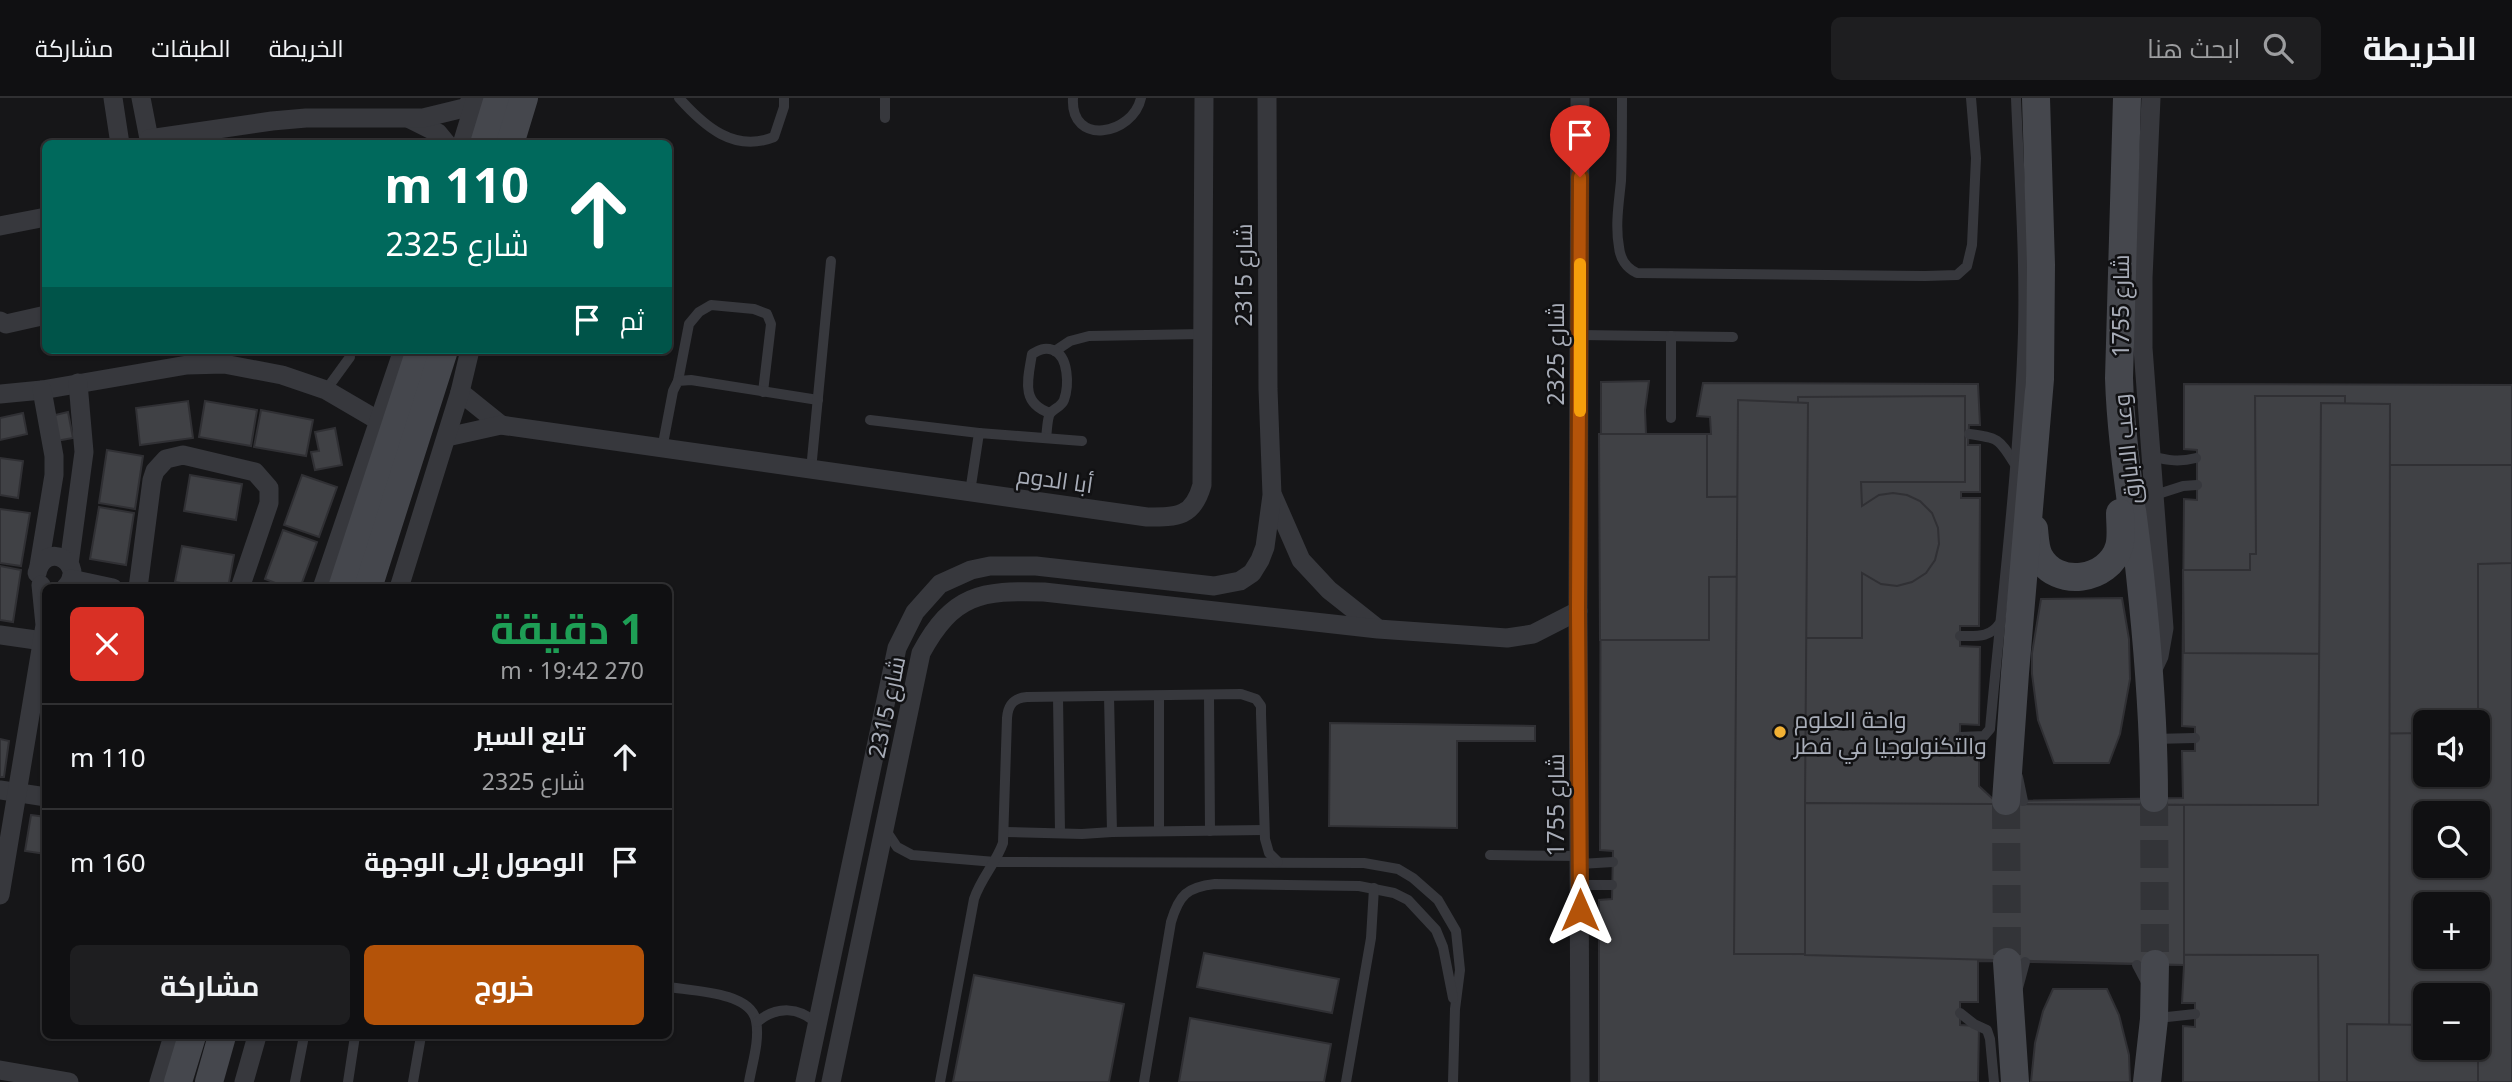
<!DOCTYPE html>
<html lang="ar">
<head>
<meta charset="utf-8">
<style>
	body { margin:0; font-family:"Noto Sans",Cairo,sans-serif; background:#1e1e20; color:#f1f3f6; direction:rtl; height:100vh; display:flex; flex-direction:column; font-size:26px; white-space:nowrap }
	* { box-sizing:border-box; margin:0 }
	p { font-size:23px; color:#9c9d9f }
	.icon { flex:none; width:38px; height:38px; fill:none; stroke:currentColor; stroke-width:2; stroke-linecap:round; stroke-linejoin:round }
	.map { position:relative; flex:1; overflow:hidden; direction:ltr }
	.details { position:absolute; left:42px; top:486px; width:630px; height:455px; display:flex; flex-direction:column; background:#101012; border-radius:10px; box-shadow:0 2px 5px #0004,0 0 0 2px #303032; direction:rtl }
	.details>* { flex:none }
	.top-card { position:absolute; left:42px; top:42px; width:630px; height:214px; border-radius:10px; box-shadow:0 2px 5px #0004,0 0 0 2px #303032; direction:rtl; background:#00695c; color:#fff; overflow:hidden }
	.controls { position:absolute; left:2413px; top:612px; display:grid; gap:14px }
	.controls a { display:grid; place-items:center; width:77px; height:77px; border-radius:10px; background:#101012; box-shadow:0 2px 5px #0004,0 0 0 2px #303032; font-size:35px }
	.pin { position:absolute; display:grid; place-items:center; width:60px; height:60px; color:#fff; margin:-72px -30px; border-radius:50% 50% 50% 0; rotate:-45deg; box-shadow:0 0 7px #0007 }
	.pin .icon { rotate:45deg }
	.me { position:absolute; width:77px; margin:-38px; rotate:0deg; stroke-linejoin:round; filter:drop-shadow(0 0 5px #0008) }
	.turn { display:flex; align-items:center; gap:24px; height:147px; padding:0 28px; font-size:32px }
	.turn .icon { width:91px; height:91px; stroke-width:2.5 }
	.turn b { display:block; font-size:49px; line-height:60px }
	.then { display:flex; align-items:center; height:66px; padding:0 28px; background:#0003; gap:14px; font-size:26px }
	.round { display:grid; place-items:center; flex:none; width:74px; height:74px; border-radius:10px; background:#1e1e20 }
	.summary { display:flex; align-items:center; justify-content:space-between; height:119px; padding:0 28px }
	h1 { font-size:42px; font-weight:700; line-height:52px; color:#1e9e55 }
	.cta { display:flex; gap:14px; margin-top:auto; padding:14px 28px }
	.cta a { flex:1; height:80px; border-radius:10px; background:#b45309; color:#fff; font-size:28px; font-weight:700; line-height:80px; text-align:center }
	.cta a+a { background:#1e1e20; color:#f1f3f6 }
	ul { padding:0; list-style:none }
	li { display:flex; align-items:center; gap:21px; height:105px; padding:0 28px; border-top:2px solid #303032 }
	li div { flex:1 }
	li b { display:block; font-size:26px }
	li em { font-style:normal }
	header { display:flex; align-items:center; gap:42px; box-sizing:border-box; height:98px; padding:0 35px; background:#101012; border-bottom:2px solid #303032 }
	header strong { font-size:33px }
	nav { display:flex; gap:38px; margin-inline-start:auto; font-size:24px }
	.search { width:490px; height:63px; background:#1e1e20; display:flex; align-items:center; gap:18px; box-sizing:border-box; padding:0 24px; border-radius:10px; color:#9c9d9f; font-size:26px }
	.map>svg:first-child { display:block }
	.building { fill:#404145; stroke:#303034; stroke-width:2; fill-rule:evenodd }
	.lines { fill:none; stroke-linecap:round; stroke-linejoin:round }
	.secondary-tunnel { stroke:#333438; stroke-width:28; stroke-dasharray:28 14; stroke-linecap:butt }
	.lane { stroke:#37383d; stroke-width:10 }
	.street { stroke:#37383d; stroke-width:19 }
	.secondary { stroke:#45474d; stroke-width:28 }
	.route-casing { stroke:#753606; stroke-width:18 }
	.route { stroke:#b45309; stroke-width:12 }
	.slow { stroke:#f59e0b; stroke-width:12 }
	.poi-dot { fill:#f2b134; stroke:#111113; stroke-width:2.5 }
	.labels { text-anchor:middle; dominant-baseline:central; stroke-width:5; stroke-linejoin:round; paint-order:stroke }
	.street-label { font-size:23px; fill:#a8adb8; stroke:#111113 }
	.poi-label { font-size:23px; fill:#a8adb8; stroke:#111113; text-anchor:start }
</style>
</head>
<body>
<header>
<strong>الخريطة</strong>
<div class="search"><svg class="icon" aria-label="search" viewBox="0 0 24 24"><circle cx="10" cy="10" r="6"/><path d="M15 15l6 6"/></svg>ابحث هنا</div>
<nav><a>الخريطة</a><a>الطبقات</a><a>مشاركة</a></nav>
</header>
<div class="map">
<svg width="2512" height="984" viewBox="0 0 2512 984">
	<rect width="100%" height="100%" fill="#161618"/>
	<g class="building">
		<path d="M1649,283l-4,29 1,24h65l-1,-17 -13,-1 6,-33 275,1 2,41h-11l-1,20h12v47h-19v6h19l-1,128h-19v20l20,1 -1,78 -19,-1v27l19,-1v36l16,15 188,-3 -1,-47h13v-24l-13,-1 2,-227 13,1v-50l-13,-1v-65l328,1v697h-329v-56l12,1v-24h-13l2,-38 -206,-4v41h-18v23l19,1 -1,56h-379v-182l13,-1 1,-48 -13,-1 1,-468zM2426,625h52v52h-52zM2426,716h52v52h-52zM2426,807h52v52h-52zM2426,898h52v52h-52z"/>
		<polygon points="1965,298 1965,384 1861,384 1862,408 1879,397 1893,395 1907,397 1920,403 1932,415 1938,430 1939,446 1935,462 1926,475 1912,484 1897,488 1881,486 1862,475 1862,540 1802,540 1801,478 1709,479 1709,542 1600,542 1599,336 1707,336 1707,399 1798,398 1798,299"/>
		<polygon points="2255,298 2345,298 2345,367 2512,367 2512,465 2478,466 2478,635 2478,625 2426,625 2426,635 2352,636 2353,556 2184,555 2183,472 2250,472 2250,456 2256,456"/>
		<polygon points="1738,302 1808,305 1805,705 1828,706 2318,707 2321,305 2390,306 2389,984 2319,984 2318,857 1734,856"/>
		<polygon points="188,303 193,340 140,347 136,310"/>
		<polygon points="205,303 257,312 251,348 199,339"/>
		<polygon points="261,312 313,322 306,358 254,349"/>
		<polygon points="68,314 73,340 56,343 51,318"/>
		<polygon points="23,315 27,336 0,342 0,320"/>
		<polygon points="335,330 342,367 315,372 311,354 319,353 315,334"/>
		<polygon points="107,352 143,358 135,411 99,405"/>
		<polygon points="0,360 23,363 18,400 0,397"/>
		<polygon points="190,377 242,386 236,422 184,413"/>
		<polygon points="302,377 337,389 319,439 284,427"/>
		<polygon points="99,409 134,415 126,467 90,461"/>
		<polygon points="0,411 30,415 21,468 0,465"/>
		<polygon points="283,432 317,444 300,490 288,490 265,481"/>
		<polygon points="182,448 234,457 228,490 210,490 175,484"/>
		<polygon points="0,468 21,472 13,524 0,522"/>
		<polygon points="2122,500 2129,541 2130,581 2120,636 2109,665 2054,665 2038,622 2032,576 2032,555 2041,501"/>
		<polygon points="1330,625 1535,628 1535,643 1457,643 1457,730 1329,728"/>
		<polygon points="0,641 9,643 4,679 0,679"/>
		<polygon points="1805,705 2184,707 2184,867 1805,857"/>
		<polygon points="31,717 46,719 46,756 25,753"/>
		<polygon points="1204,855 1339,881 1332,915 1197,889"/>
		<polygon points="974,877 1124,906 1109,984 953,984"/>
		<polygon points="2053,891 2107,891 2119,917 2129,957 2130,984 2031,984 2035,945 2043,913"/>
		<polygon points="1190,920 1331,946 1324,984 1179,984"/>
		<polygon points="2347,926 2426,927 2426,950 2478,950 2478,984 2347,984"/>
	</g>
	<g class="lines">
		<g class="secondary-tunnel">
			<polyline points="2154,700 2155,866"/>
			<polyline points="2006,703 2007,864"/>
		</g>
		<g class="lane">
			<path d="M679,0c25,28 55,55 95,39l10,-30v-9"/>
			<path d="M1073,0c-3,49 60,37 68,0"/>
			<path d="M1622,0c0,28 0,55 -1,83 -2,21 -6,44 -2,66 1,11 7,21 18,26l288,3 32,-1 10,-9 5,-21 4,-87 -5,-60"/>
			<polyline points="885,20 885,0"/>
			<polyline points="1580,237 1733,239"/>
			<polyline points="1671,238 1671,320"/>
			<polyline points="1055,253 1070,243 1089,238 1203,236"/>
			<polyline points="678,283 689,226 699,214 711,207 754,211 767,216 771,226 763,294"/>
			<polyline points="326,292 350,259"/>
			<polyline points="870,322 979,335"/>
			<path d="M1969,336c29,4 30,4 45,29"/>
			<path d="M1046,340c1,-7 1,-15 3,-22 2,-7 12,-8 15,-16 5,-14 5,-44 -11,-50 -9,-3 -14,0 -21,4 -4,25 -12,49 18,59"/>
			<polyline points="662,351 673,293 678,283 691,282 818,302"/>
			<path d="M2152,358c16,5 28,6 44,2"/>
			<polyline points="811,372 831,163"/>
			<polyline points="970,394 979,335 1082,343"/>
			<polyline points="2155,397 2183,388 2197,387"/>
			<path d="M1960,538c17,0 30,2 40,-13"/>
			<polyline points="1209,597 1210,733"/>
			<polyline points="1109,598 1112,734"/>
			<polyline points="1159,598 1159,733"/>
			<polyline points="1058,599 1060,734"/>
			<path d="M1960,639l24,-1 6,-7c12,-132 29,-264 33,-397 2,-78 -4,-156 -7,-234"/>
			<polyline points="2153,641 2195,640"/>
			<polyline points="2018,679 2023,703"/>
			<polyline points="887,734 897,749 912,757 995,764 1364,765 1398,771 1413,780 1438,802 1456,833 1460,872 1455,911 1453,984"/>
			<polyline points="1005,734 1082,736 1112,734 1264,732"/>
			<polyline points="1490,757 1580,758"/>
			<polyline points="1580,766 1613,764"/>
			<polyline points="1580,787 1612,787"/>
			<polyline points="2137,867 2148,888"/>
			<path d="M668,889c25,4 83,5 88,34 4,19 -4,43 -7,61"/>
			<polyline points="2018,890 2025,864"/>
			<polyline points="1960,915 1974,926 1987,932 1990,941 1994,984"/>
			<polyline points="2158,920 2195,916"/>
			<path d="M757,924c19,-16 43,-16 61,3"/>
			<polyline points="295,984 304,938"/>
			<polyline points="348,984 355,938"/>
			<polyline points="413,984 421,938"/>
			<path d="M940,984l34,-183c7,-21 22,-36 29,-56l4,-125c1,-14 7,-20 20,-21l214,-3 15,5 5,7v8l4,125 4,14 9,9"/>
			<path d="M1144,984l27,-160c8,-27 16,-35 44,-38l144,2 35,7 14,7 28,30 7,17 10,51"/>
			<polyline points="1346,984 1371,840 1374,790"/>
		</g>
		<g class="street">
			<polyline points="113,0 120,46"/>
			<polyline points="141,0 150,46"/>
			<polyline points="1580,0 1578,513 1580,984"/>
			<polyline points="2151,0 2143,180 2143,250 2164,530 2159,558 2152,573"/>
			<polyline points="410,21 438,35 447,46"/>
			<polyline points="149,41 272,23 306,20 423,20 464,10 476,0"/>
			<polyline points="462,46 476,0"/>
			<polyline points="0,128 46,119"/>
			<polyline points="0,223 6,226 46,217"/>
			<polyline points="460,294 501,327"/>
			<polyline points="0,296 42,292 187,267 224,266 282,277 326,292 379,323"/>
			<path d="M447,339l54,-12 646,92c31,0 46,0 55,-32l2,-387"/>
			<polyline points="1273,398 1301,462 1329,492 1377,530"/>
			<polyline points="69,466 84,354 78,285"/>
			<polyline points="39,468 54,377 54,358 42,292"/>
			<path d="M37,475c8,-34 52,-9 28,15"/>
			<polyline points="71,481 113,490"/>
			<polyline points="138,490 152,382 155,373 166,361 183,357 255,374 269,390 269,405 240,490"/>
			<polyline points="322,490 403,252"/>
			<polyline points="399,490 460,294 470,252"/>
			<polyline points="0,537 43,543"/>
			<polyline points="0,692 46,699"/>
			<polyline points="0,797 45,527 41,487"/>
			<polyline points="0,972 69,984"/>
			<polyline points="159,984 173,938"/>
			<polyline points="244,984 257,938"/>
			<polyline points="805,984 897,550 915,514 940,486 971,472 990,468 1036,468 1214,488 1240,483 1252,475 1260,462 1265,449 1272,397 1268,291 1267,0"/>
			<path d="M831,984l90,-429c32,-59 60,-63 123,-61l334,37 129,9 26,-4 45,-23"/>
		</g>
		<g class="secondary">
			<path d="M2127,0l-8,280c2,66 14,131 21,197 8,74 14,149 14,223"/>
			<polyline points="484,46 498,0"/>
			<polyline points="510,46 524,0"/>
			<path d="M2034,431c1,9 1,19 5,27 17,33 70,25 80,-9 3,-10 1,-23 1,-34"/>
			<polyline points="342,490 420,252"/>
			<polyline points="368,490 444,252"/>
			<polyline points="2006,703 2015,575 2040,281 2041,167 2036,0"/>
			<polyline points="2007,864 2015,984"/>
			<polyline points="178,984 192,938"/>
			<polyline points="209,984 222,938"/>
			<polyline points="2147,984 2154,921 2155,866"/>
		</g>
	</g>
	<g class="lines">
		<g class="route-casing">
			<polyline id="route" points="1580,812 1578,513 1580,79"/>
		</g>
		<use href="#route" class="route"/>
		<polyline class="slow" points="1580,313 1580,166"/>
	</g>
	<circle class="poi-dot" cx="1780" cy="634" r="7"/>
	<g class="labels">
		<g class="street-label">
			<text transform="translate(1243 177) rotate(-90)">شارع 2315</text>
			<text transform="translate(2120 208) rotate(-90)">شارع 1755</text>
			<text transform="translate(1555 256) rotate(-90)">شارع 2325</text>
			<text transform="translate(2126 351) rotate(-96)">وعب الابارق</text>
			<text transform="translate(1055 381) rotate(8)">أبا الدوم</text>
			<text transform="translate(886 609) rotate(-78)">شارع 2315</text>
			<text transform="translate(1555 707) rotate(-90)">شارع 1755</text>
		</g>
		<g class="poi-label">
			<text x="1794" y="621">واحة العلوم<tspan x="1794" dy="26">والتكنولوجيا في قطر</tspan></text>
		</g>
	</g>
</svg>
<div class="controls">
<a><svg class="icon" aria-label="sound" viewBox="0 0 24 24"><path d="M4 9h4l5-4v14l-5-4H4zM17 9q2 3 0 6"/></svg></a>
<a><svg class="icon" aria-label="search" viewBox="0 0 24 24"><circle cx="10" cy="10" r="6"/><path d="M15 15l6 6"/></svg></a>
<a>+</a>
<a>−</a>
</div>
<div class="pin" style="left:1580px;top:79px;background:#d93025"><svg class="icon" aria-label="arrive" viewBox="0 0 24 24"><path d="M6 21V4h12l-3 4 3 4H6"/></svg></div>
<svg class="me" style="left:1580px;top:812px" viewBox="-20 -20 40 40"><path d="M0-17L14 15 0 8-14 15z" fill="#b45309" stroke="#fff" stroke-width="4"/></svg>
<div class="top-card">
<div class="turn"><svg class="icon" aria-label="ahead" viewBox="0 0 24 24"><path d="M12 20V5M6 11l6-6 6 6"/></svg><div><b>110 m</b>شارع 2325</div></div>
<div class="then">ثم<svg class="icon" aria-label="arrive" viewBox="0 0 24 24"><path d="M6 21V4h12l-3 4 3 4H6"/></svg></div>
</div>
<section class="details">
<div class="summary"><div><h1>1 دقيقة</h1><p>270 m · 19:42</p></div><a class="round" style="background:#d93025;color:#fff"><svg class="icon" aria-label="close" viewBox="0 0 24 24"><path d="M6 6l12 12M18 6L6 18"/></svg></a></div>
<ul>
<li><svg class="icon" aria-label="ahead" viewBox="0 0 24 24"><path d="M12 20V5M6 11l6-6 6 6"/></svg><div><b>تابع السير</b><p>شارع 2325</p></div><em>110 m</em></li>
<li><svg class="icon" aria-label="arrive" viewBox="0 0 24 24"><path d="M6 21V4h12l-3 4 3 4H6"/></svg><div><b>الوصول إلى الوجهة</b></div><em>160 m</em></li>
</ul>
<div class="cta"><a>خروج</a><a>مشاركة</a></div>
</section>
</div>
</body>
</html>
